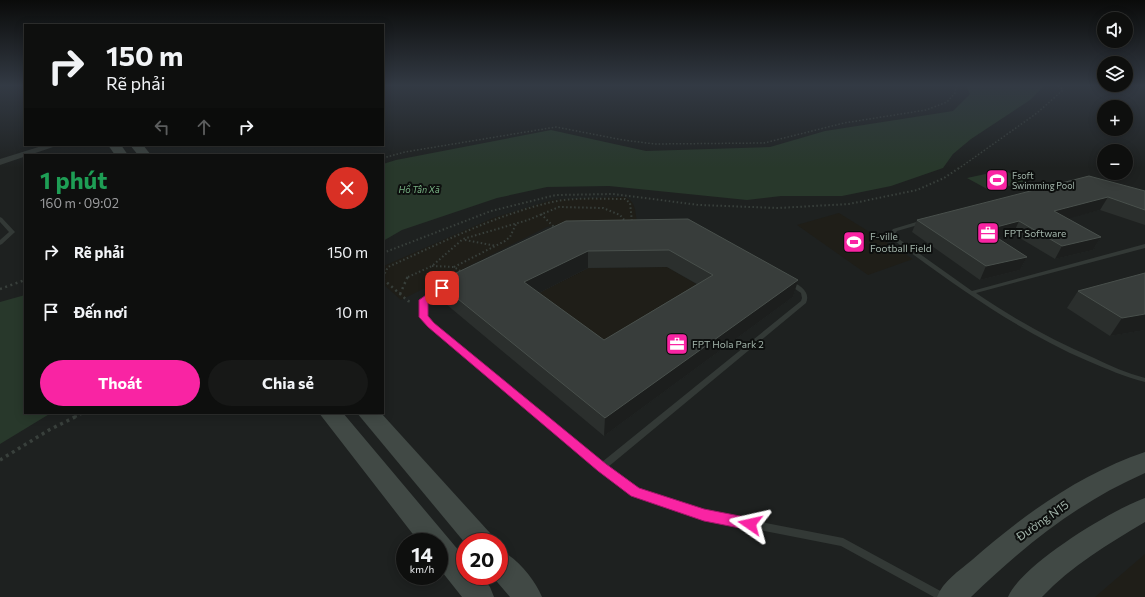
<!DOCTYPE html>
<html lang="vi">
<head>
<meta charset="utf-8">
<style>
	body { margin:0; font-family:Commissioner,sans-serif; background:#171817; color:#f1f3f6; height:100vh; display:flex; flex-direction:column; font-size:15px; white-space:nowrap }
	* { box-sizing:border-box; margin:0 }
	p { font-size:13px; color:#9b9c9e }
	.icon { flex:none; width:22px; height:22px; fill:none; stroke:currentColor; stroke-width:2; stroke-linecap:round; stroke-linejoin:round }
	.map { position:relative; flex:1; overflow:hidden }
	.panel { position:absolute; left:24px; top:154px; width:360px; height:260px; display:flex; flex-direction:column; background:#0e0f0e; border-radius:0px; box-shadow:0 2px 10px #0003,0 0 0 1px #2e2f2e }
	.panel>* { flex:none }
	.guide { position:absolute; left:24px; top:24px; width:360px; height:122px; border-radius:0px; box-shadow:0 2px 10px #0003,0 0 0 1px #2e2f2e; background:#0e0f0e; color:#f1f3f6; overflow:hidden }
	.fabs { position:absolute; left:1097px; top:12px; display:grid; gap:8px }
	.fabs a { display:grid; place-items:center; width:36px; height:36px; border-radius:50%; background:#0e0f0e; box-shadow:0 2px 10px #0003,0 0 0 1px #2e2f2e; font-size:20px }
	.speed { position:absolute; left:396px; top:533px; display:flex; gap:8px; font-size:20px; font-weight:700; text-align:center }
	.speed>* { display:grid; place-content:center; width:52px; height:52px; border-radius:50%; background:#0e0f0e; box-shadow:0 2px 10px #0003,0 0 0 1px #2e2f2e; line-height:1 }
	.speed small { font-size:10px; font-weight:400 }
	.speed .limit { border:6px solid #d22; background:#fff; color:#111 }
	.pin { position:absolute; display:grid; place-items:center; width:34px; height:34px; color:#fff; margin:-17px; border-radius:8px; box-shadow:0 2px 6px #0006 }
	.me { position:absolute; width:44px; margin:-22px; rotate:281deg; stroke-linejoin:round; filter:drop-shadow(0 0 3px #0008) }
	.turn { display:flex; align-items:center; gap:14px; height:84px; padding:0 16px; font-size:18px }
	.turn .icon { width:52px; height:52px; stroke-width:2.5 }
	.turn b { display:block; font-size:28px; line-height:34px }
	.lanes { display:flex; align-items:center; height:38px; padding:0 16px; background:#0003; justify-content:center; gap:20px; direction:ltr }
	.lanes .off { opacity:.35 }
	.round { display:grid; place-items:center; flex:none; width:42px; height:42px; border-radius:21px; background:#171817 }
	.summary { display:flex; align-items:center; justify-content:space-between; height:68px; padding:0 16px }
	h1 { font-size:24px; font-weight:700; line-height:30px; color:#1e9e55 }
	.cta { display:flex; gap:8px; margin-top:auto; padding:8px 16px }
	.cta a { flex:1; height:46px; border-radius:24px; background:#f924a3; color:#fff; font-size:16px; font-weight:700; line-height:46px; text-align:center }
	.cta a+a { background:#171817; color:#f1f3f6 }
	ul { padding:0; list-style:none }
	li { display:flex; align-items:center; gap:12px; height:60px; padding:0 16px }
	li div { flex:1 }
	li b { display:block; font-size:15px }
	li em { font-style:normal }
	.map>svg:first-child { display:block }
	.built { fill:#1e2120; fill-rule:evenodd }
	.green { fill:#1f1e18 }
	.water { fill:#28382b }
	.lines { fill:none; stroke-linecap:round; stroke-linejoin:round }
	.path-far3 { stroke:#39403c; stroke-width:1.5; stroke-dasharray:1.5 2; stroke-linecap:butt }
	.path-far2 { stroke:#39403c; stroke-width:2; stroke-dasharray:1.5 2.5; stroke-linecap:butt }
	.path-far1 { stroke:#39403c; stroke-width:2.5; stroke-dasharray:2 3.5; stroke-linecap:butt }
	.path { stroke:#39403c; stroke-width:3.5; stroke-dasharray:3 4; stroke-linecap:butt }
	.lane { fill:#333936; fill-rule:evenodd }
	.street { fill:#333936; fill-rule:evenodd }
	.secondary { fill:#414945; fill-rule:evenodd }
	.wall { fill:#2b2f2d; fill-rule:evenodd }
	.shaded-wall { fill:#1c1e1d }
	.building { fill:#383d3b; stroke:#49504c; fill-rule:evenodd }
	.route { fill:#f924a3; stroke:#a2176a }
	.labels { text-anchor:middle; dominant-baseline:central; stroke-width:4; stroke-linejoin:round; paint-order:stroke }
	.far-poi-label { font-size:9px; fill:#a3b5ab; stroke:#0d0f0e; text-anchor:start }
	.far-water-label { font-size:9px; font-style:italic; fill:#78b284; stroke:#0d0f0e }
	.poi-label { font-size:10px; fill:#a3b5ab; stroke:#0d0f0e; text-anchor:start }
	.near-street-label { font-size:12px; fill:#a3b5ab; stroke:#0d0f0e }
</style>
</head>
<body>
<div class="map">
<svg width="1145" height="597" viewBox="0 0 1145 597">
	<rect width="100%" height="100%" fill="#121413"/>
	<path class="built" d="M0,85h25v60h358v-60h762v512h-1145zM1104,107h22v22h-22zM1104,151h22v22h-22zM25,155h358v258h-358zM405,542h34v34h-34zM465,542h34v34h-34z"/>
	<g class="green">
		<path d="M624,197c12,4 11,14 13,25l-69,1 -21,4 -146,73 -18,-16v-17l3,-2 107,-47 59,-18z"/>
		<polygon points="839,213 913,259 868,275 797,225"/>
		<polygon points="667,267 710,292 603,358 525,300 588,268"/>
		<polygon points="1145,554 1145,597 1095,597"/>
	</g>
	<g class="water">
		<polygon points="966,85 1045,85 1030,100 971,139 953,154 943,168 891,186 842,196 781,196 747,200 609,186 547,187 497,198 402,230 383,241 383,164 396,160 551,130 646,151 770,147 825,131 953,111 970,94"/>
		<polygon points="1004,170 1027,182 989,190 967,178"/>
		<polygon points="25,295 25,413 51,413 0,444 0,302"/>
	</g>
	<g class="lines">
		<g class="path-far3">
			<polyline points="1139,85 1145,87"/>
			<polyline points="383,158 405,152 556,127 623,140 655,144 764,143 844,123 926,110 947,102 955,93 956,85"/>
			<polyline points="958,169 1037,113 1063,90 1057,85"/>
		</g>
		<g class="path-far2">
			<polyline points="541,214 555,228"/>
			<polyline points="465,240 496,246"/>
			<polyline points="383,253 491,211 556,195 613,194 699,205 778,208 849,204 917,190 944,178 959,168"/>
			<polyline points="432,266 454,267 462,272"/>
			<polyline points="454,267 505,241 510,237 516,224"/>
			<path d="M383,277l5,-10c53,-24 107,-52 164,-65 23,-5 49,-3 73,-3l5,4 2,19"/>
			<polyline points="408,277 432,266 463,239 528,220 559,207 603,208 620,215 626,222"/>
		</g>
		<g class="path-far1">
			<polyline points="383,278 384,276"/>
			<polyline points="383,279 408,301 413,302"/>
			<polyline points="0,289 25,280"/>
			<polyline points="400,294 408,276"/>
			<polyline points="75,417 83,413"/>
		</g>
		<polyline class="path" points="0,460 49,430 77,416"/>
		<g class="lane">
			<polygon points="0,217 2,218 15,232 2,244 0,245 0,240 9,232 0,222"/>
			<path d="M923,220l2,1v2l-28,8 -2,3 1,3 76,54 173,-47v4l-169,45c38,26 76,47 118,65 16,8 33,15 51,20v4c-20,-5 -38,-13 -57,-21 -72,-31 -133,-76 -196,-122l-3,-5 4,-5z"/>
			<path d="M790,281c10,4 21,11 16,22l-198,164 30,22 66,22 139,27 103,56 2,3h-14l-93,-51 -137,-27 -72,-24 -33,-26 -170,-143 -8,-9v-17c5,-6 19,-16 27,-15l1,1 -1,1 -16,9 -5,5v16l6,7 169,138 199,-161 1,-3 -1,-5 -13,-9 -1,-1 1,-1z"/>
		</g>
		<polygon class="street" points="45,145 59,145 0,165 0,159"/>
		<g class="secondary">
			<polygon points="108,145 121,145 128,155 115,155"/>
			<polygon points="130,145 143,145 151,155 138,155"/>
			<polygon points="319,413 343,413 465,558 465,576 481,576 490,587 494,597 462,597 439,568 439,542 419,542"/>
			<polygon points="357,413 381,413 490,533 494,542 465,543"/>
			<path d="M1145,452v21c-68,30 -120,72 -174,124h-34c6,-16 22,-26 35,-37 51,-45 108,-86 173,-108z"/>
			<path d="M1145,498v24c-37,22 -74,44 -103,75h-34c13,-32 103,-87 137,-99z"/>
			<path d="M499,550c18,7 36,30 43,47h-32l-18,-21h7z"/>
		</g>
	</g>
	<g class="wall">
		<polygon points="1145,191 1145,225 1100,210 1067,218 1101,237 1093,250 1055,259 1013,234 998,238 1027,257 1020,270 980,280 912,232 917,220"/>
		<path d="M566,221l232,59 -5,17 -189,139 -164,-137 -3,-17zM667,267l30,17 -93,56 -65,-47 49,-25z"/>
		<polygon points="1078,291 1145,330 1110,336 1067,308"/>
	</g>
	<g class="shaded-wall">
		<polygon points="1108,197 1100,210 1047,224 1054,211"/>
		<polygon points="1019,221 1013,234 979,243 985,230"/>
		<polygon points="1101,237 1093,250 1055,259 1062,246"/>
		<polygon points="588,251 588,268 525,300 524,282"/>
		<polygon points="1027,257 1020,270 980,280 986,266"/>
		<polygon points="798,280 793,297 604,436 605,418"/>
		<polygon points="1145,314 1145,330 1110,336 1122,318"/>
	</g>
	<g class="building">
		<polygon points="1089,176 1145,191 1145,210 1108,197 1054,211 1101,237 1062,246 1019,221 985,230 1027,257 986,266 917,220"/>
		<path d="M688,219l110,61 -193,138 -168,-136 129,-61zM669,250l44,25 -109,65 -80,-58 64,-31z"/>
		<polygon points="1145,273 1145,314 1122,318 1078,291"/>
	</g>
	<linearGradient id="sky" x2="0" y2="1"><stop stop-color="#0a0b0a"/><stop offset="0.51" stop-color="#333a44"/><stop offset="1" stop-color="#333a44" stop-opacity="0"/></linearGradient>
	<rect width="1145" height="168" fill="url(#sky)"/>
	<polygon class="route" points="439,286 445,286 447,288 428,301 428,316 434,323 606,464 639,488 704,509 750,518 755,520 757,524 755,528 750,530 704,521 631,496 598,471 428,327 419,317 419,300"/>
	<defs>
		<g id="stadium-square" transform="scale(1.15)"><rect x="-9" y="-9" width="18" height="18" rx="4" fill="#f924a3" stroke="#0d0f0e"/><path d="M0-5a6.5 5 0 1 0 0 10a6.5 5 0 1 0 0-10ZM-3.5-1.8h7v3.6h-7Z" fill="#fff"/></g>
		<g id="office-square" transform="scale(1.15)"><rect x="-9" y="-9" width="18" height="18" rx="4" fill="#f924a3" stroke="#0d0f0e"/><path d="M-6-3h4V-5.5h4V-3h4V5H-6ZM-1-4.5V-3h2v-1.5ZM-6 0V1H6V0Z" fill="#fff"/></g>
	</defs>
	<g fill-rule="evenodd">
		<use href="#stadium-square" x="997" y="180"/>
		<use href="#office-square" x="988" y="233"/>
		<use href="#stadium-square" x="854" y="242"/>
		<use href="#office-square" x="677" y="344"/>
	</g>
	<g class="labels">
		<g class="far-poi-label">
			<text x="1012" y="175">Fsoft<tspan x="1012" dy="10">Swimming Pool</tspan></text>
		</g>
		<g class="far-water-label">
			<text x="419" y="189">Hồ Tân Xã</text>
		</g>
		<g class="poi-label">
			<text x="1004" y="233">FPT Software</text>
			<text x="870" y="236">F-ville<tspan x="870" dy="12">Football Field</tspan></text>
			<text x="692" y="344">FPT Hola Park 2</text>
		</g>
		<g class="near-street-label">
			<text transform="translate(1042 520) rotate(-35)">Đường N15</text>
		</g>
	</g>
</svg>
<div class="fabs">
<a><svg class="icon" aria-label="sound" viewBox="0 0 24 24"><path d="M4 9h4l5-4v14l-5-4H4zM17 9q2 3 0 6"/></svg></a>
<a><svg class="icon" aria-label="layers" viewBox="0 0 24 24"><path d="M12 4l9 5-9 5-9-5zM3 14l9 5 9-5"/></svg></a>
<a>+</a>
<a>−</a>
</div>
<div class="speed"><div>14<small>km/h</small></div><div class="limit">20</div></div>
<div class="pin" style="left:442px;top:288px;background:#d93025"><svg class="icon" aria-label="arrive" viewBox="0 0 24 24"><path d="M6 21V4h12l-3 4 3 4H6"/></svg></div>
<svg class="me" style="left:750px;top:524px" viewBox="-20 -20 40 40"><path d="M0-17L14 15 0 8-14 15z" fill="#f924a3" stroke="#fff" stroke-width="4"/></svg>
<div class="guide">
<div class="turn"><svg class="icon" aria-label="right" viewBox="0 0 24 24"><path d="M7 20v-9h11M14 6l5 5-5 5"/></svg><div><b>150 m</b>Rẽ phải</div></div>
<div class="lanes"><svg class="icon off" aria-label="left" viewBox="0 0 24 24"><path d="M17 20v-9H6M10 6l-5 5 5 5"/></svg><svg class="icon off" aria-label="ahead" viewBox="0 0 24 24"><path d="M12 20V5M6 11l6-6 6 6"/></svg><svg class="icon" aria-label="right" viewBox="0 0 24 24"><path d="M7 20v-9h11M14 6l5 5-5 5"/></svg></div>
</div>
<section class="panel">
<div class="summary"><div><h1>1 phút</h1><p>160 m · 09:02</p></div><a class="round" style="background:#d93025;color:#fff"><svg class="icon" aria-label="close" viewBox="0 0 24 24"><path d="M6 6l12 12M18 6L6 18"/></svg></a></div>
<ul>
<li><svg class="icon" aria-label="right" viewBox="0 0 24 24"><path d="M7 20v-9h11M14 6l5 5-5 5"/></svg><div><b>Rẽ phải</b></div><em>150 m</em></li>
<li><svg class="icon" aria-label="arrive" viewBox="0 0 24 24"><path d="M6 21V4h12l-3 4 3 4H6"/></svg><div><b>Đến nơi</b></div><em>10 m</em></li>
</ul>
<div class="cta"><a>Thoát</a><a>Chia sẻ</a></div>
</section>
</div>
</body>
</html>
